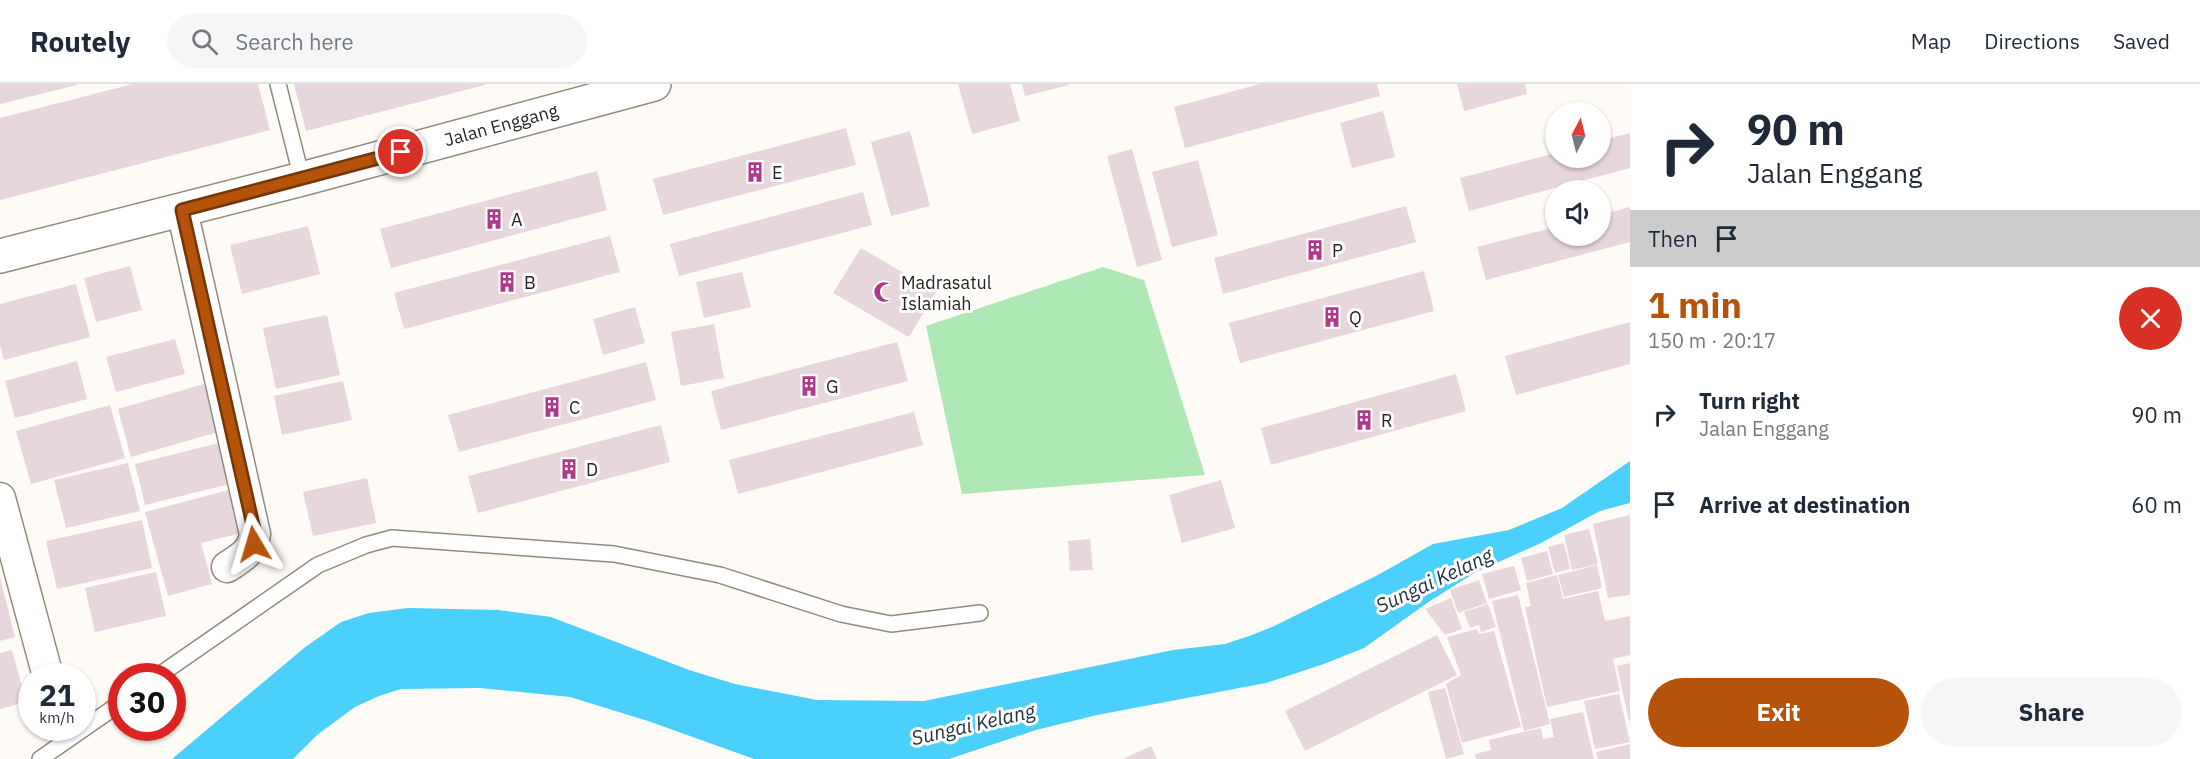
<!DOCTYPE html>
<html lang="en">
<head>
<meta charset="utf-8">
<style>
	body { margin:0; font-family:"IBM Plex Sans",sans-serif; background:#f6f6f7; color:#1f2937; height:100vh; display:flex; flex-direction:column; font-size:22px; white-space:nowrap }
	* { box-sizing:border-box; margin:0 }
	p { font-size:20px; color:#747a83 }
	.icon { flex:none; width:33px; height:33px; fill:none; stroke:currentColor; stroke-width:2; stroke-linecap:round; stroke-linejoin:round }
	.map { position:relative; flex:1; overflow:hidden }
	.details { display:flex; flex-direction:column; background:#fff; width:570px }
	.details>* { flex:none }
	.banner { background:#fff; color:#1f2937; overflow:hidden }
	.needle { width:39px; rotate:7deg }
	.fabs { position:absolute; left:1545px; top:18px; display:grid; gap:12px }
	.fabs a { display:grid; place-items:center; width:66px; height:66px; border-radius:50%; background:#fff; box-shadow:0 2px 4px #0004; font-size:30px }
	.speed { position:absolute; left:18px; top:579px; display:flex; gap:12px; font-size:30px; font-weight:700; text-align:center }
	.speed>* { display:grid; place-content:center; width:78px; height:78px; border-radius:50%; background:#fff; box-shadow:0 2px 4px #0004; line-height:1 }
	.speed small { font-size:15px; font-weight:400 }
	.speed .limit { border:9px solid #d22; background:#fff; color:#111 }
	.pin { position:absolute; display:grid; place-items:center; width:51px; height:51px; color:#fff; margin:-26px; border:3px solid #fff; border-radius:50%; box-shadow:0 2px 6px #0007 }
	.me { position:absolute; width:66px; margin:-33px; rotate:353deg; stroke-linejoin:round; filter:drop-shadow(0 0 4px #0008) }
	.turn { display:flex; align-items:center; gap:21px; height:126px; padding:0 18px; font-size:27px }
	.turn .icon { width:78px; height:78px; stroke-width:2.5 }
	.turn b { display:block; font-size:42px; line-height:51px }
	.then { display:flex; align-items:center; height:57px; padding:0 18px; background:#0003; gap:12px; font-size:22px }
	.round { display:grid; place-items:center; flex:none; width:63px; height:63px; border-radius:32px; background:#f6f6f7 }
	.summary { display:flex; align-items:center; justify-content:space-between; height:102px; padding:0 18px }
	h1 { font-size:36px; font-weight:700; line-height:45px; color:#b45309 }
	.action { display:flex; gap:12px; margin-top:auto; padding:12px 18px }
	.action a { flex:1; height:69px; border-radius:36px; background:#b45309; color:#fff; font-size:24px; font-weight:700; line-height:69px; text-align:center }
	.action a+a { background:#f6f6f7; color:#1f2937 }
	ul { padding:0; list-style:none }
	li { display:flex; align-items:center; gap:18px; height:90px; padding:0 18px }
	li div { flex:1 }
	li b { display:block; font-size:22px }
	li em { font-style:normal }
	header { display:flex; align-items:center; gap:36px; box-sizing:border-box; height:84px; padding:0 30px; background:#fff; border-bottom:2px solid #e0e1e3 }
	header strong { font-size:28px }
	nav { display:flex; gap:33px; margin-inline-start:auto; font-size:21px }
	.search { width:420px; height:54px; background:#f6f6f7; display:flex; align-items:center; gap:15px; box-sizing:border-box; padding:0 21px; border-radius:33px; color:#747a83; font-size:22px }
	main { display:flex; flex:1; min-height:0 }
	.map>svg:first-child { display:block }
	.green { fill:#aee8b4 }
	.water { fill:#4bcffb }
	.building { fill:#e7d6db }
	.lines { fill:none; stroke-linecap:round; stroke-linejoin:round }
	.service-casing { stroke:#938a7f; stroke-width:18 }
	.minor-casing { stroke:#938a7f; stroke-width:33 }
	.secondary-casing { stroke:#938a7f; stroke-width:36 }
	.service { stroke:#fff; stroke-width:15 }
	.minor { stroke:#fff; stroke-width:30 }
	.secondary { stroke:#fff; stroke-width:33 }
	.route-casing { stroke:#753606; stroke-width:15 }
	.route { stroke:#b45309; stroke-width:10 }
	.labels { text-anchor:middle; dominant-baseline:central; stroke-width:6; stroke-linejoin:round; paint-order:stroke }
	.street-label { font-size:18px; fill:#282520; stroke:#fff }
	.poi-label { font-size:18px; fill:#282520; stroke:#fff; text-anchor:start }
	.water-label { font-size:20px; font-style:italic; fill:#20363e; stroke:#fff }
</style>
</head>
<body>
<header>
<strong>Routely</strong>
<div class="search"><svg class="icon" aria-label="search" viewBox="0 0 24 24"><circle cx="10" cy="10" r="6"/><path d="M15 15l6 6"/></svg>Search here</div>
<nav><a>Map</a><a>Directions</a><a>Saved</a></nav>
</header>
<main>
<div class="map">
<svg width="1630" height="675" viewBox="0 0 1630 675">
	<rect width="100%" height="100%" fill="#fefaf5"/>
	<polygon class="green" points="1103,183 1144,196 1205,391 962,410 926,242"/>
	<polygon class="water" points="1630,377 1630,419 1600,427 1539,460 1476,488 1430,517 1364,564 1324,580 1266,599 1097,631 1036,646 949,675 754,675 648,637 570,613 480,604 401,605 379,612 355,623 317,651 293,675 172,675 304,564 341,538 369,529 408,524 498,526 551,533 689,586 735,600 817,616 924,617 1173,566 1225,560 1249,552 1272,543 1376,492 1433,460 1509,446 1562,424"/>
	<g class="building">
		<polygon points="0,0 77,0 77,1 0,20"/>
		<polygon points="133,0 258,0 270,46 0,116 0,34"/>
		<polygon points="294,0 485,0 485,1 306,47"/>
		<polygon points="958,0 1010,0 1020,37 972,50"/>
		<polygon points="1022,0 1069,0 1069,1 1025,12"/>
		<polygon points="1260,0 1377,0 1380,12 1185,64 1174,23"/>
		<polygon points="1457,0 1525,0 1527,10 1464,27"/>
		<polygon points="1383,27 1395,73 1352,84 1340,39"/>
		<polygon points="846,44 856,81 663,131 653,95"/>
		<polygon points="910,47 930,122 891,132 871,58"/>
		<polygon points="1630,49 1630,84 1469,127 1460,94 1556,69 1556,74 1600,74 1600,57"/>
		<polygon points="1132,65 1162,176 1137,183 1107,72"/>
		<polygon points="1198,76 1218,151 1172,163 1152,88"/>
		<polygon points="597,87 607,126 391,184 380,145"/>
		<polygon points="863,108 872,141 679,192 670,160"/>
		<polygon points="1406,122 1416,158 1223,210 1214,174"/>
		<polygon points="1630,123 1630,158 1486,196 1477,163 1556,143 1556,152 1600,152 1600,131"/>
		<polygon points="308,142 320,190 242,210 230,161"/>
		<polygon points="610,152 620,188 404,245 394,209"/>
		<polygon points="861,164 936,208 909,253 833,209"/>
		<polygon points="130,182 142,226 96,238 84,194"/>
		<polygon points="1424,187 1434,227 1240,279 1229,239"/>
		<polygon points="742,188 751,223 704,234 696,198"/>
		<polygon points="76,200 90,253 4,276 0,261 0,220"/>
		<polygon points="635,223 645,259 603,271 593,235"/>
		<polygon points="327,231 340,291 276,305 263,244"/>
		<polygon points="1630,238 1630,280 1516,311 1505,272"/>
		<polygon points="714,240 724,294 681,302 671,248"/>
		<polygon points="175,255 185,290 116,308 106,273"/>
		<polygon points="897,258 908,297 721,346 711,307"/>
		<polygon points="77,277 87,315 15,334 5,297"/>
		<polygon points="646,278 656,316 459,368 448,331"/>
		<polygon points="1456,290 1466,327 1271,381 1261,344"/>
		<polygon points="343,297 352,336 282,351 274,312"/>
		<polygon points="204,300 218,348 131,373 118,325"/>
		<polygon points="110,321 125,374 31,400 16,347"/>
		<polygon points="914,328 923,361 738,410 729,376"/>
		<polygon points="661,341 670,378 478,429 468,392"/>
		<polygon points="219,359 230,400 145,421 135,380"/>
		<polygon points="128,379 140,427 66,444 54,396"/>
		<polygon points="367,394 376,439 313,452 303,408"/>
		<polygon points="1221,396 1235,444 1182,459 1169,411"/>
		<polygon points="233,405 245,448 201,459 212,500 168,512 145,428"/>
		<polygon points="1630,431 1630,511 1608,514 1593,440"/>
		<polygon points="142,436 152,484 57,505 46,457"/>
		<polygon points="1589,445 1598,480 1572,486 1564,451"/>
		<polygon points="1090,455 1093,486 1070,487 1068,457"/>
		<polygon points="1564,459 1570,485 1555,489 1548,463"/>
		<polygon points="1547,467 1553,490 1527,497 1521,474"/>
		<polygon points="1597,481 1602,504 1564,513 1558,491"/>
		<polygon points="1514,482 1521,506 1489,515 1482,490"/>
		<polygon points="156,488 166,532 95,548 85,504"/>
		<polygon points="1557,491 1563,515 1598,507 1605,537 1630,532 1630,571 1613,575 1620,607 1547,623 1525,523 1531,522 1526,499"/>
		<polygon points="0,493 15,553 0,557"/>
		<polygon points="1479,496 1487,519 1458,529 1450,506"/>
		<polygon points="1518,511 1550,640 1524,647 1492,517"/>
		<polygon points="1451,514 1462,545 1445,551 1425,525"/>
		<polygon points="1488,520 1496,543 1481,548 1479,541 1470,544 1464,528"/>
		<polygon points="1477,545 1479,550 1494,547 1521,643 1462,659 1446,600 1461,591 1447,553"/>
		<polygon points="1437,551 1457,591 1305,667 1285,627"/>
		<polygon points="12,566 26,618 0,625 0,569"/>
		<polygon points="1630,579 1630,637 1629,637 1617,582"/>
		<polygon points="1445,604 1464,670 1446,675 1428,608"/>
		<polygon points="1619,610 1630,658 1595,665 1584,617"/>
		<polygon points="1583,628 1594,675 1476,675 1475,670 1491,666 1489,656 1541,644 1543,655 1554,653 1550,635"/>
		<polygon points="1630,660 1630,675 1598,675 1596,668"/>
		<polygon points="1151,662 1157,675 1123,675"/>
	</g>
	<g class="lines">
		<g class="service-casing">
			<g id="service">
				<polyline points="278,0 302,95"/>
				<polyline points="158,592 318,481 366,461 392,454 614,470 720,491 841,530 891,540 980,529"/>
				<polyline points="40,675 122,618"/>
			</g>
		</g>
		<g class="minor-casing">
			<g id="minor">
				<path d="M182,126l73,324c-2,18 -14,24 -28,33"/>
				<polyline points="0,414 46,585"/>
			</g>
		</g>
		<g class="secondary-casing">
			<polyline id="secondary" points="0,172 302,95 654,0"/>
		</g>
		<use href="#service" class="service"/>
		<use href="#minor" class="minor"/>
		<use href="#secondary" class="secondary"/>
	</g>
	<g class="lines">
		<g class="route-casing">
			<polyline id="route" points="254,460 255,450 182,126 401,68"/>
		</g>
		<use href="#route" class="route"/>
	</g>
	<defs>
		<g id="building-bare" transform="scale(1.62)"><path d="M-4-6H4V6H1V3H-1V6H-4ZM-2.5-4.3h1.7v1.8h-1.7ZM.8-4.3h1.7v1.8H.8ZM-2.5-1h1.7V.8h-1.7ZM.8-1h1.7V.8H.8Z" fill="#af378c" stroke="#fff" stroke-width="2.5" paint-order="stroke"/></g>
		<g id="mosque-bare" transform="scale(1.62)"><path d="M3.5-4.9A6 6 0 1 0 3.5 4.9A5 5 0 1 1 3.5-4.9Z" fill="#af378c" stroke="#fff" stroke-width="2.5" paint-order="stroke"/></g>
	</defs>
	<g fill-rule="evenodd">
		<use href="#building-bare" x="755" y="88"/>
		<use href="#building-bare" x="494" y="135"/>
		<use href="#building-bare" x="1315" y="166"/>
		<use href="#building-bare" x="507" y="198"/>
		<use href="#mosque-bare" x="884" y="208"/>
		<use href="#building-bare" x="1332" y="233"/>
		<use href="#building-bare" x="809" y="302"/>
		<use href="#building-bare" x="552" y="323"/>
		<use href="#building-bare" x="1364" y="336"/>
		<use href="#building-bare" x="569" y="385"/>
	</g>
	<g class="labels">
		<g class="street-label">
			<text transform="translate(501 41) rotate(-15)">Jalan Enggang</text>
		</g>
		<g class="poi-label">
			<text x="772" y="88">E</text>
			<text x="511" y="135">A</text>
			<text x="1332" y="166">P</text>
			<text x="524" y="198">B</text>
			<text x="901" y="198">Madrasatul<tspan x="901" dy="21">Islamiah</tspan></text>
			<text x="1349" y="233">Q</text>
			<text x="826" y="302">G</text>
			<text x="569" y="323">C</text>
			<text x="1381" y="336">R</text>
			<text x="586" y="385">D</text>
		</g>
		<g class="water-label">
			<text transform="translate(1434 496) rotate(-25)">Sungai Kelang</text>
			<text transform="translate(973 640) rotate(-13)">Sungai Kelang</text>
		</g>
	</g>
</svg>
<div class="fabs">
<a><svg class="needle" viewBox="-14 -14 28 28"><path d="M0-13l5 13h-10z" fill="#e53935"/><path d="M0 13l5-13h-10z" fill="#747a83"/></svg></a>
<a><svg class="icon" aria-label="sound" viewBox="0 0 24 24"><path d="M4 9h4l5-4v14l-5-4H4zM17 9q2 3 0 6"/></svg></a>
</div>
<div class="speed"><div>21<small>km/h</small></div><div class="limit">30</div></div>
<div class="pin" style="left:401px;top:68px;background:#d93025"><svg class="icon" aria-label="arrive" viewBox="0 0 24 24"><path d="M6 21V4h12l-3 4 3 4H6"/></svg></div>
<svg class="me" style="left:254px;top:460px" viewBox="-20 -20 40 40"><path d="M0-17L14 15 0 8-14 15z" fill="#b45309" stroke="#fff" stroke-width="4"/></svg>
</div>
<section class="details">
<div class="banner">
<div class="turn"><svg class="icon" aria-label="right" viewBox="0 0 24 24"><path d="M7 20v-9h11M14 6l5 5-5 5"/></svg><div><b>90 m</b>Jalan Enggang</div></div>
<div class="then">Then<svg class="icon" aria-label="arrive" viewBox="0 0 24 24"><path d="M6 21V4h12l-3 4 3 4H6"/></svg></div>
</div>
<div class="summary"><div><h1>1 min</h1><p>150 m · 20:17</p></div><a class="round" style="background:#d93025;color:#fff"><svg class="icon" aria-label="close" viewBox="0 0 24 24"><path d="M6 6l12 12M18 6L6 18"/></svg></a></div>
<ul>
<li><svg class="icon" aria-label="right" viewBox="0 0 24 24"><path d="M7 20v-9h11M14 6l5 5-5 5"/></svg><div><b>Turn right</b><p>Jalan Enggang</p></div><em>90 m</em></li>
<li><svg class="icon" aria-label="arrive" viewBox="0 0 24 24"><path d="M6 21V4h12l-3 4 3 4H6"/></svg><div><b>Arrive at destination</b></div><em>60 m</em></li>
</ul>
<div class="action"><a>Exit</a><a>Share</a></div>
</section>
</main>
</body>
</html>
